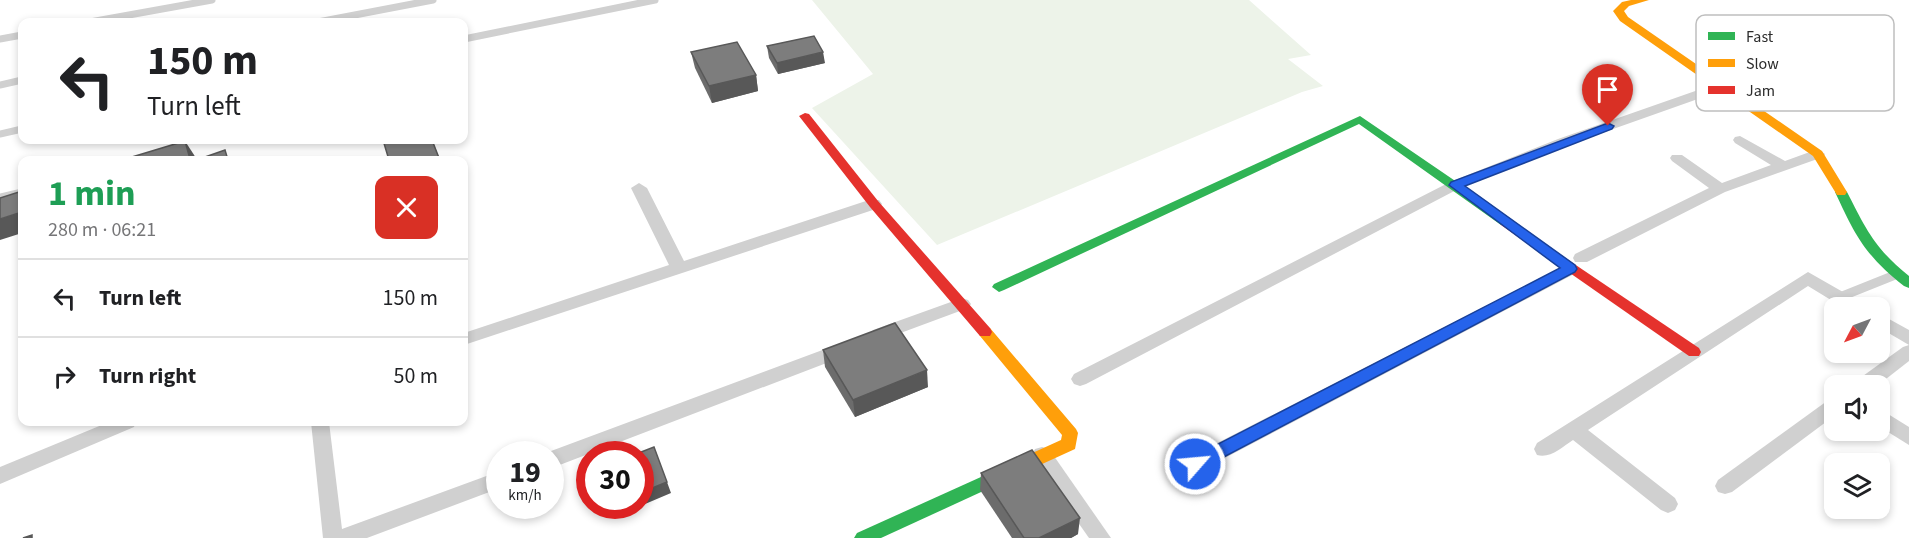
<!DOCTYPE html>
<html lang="en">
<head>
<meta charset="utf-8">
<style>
	body { margin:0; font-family:"Source Sans 3",sans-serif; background:#f2f2f2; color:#202124; height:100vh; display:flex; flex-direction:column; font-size:22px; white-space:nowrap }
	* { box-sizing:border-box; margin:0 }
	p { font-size:20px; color:#757577 }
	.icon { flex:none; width:33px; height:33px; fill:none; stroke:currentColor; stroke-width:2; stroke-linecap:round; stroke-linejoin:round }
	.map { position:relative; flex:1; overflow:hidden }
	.side { position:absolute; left:18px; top:156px; width:450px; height:270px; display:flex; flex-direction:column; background:#fff; border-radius:12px; box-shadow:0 3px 9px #0003 }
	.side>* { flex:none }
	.hud { position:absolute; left:18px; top:18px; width:450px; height:126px; border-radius:12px; box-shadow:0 3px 9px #0003; background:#fff; color:#202124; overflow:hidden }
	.needle { width:39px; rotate:229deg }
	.controls { position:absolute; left:1824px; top:297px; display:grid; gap:12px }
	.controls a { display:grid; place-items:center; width:66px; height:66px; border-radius:12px; background:#fff; box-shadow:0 3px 9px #0003; font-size:30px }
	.speed { position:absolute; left:486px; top:441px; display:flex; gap:12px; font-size:30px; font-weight:700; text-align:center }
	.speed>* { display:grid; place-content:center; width:78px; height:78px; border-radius:50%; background:#fff; box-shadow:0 3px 9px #0003; line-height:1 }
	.speed small { font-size:15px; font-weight:400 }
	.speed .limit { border:9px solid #d22; background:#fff; color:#111 }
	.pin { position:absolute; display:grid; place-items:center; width:51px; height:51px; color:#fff; margin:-62px -26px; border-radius:50% 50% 50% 0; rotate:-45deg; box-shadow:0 0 6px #0007 }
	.pin .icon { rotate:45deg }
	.me { position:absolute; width:66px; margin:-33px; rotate:63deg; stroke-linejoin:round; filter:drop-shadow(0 0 4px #0008) }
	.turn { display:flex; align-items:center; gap:21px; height:126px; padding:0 30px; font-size:27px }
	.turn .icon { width:78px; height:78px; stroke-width:2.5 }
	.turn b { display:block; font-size:42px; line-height:51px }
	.round { display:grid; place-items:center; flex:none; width:63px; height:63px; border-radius:12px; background:#f2f2f2 }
	.overview { display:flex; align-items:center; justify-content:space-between; height:102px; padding:0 30px }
	h1 { font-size:36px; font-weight:700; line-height:45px; color:#1e9e55 }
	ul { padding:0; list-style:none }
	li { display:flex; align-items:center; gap:18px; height:78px; padding:0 30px; border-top:2px solid #e0e0e0 }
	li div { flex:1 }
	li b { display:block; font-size:22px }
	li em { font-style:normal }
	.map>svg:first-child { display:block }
	.green { fill:#edf3e9 }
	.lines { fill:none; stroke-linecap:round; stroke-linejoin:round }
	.lane-far1 { stroke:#d0d0d0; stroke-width:7 }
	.lane { stroke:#d0d0d0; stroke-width:9 }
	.street { fill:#d0d0d0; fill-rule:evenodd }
	.fast { fill:#30b455; fill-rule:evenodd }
	.slow { fill:#ff9f0a; fill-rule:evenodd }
	.jam { fill:#e5322d; fill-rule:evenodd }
	.wall { fill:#6c6c6c }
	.shaded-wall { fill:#585858 }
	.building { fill:#7d7d7d; stroke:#585858; stroke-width:1.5 }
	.route { fill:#2563eb; stroke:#184099; stroke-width:1.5 }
	.key { fill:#fff; stroke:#bfbfbf; stroke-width:1.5 }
	.key-label { font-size:16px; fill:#2b2b2b }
</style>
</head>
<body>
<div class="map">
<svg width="1909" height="538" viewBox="0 0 1909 538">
	<rect width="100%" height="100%" fill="#fff"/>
	<polygon class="green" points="812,0 1249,0 1311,55 1288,59 1323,86 1302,92 937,245 812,108 873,74"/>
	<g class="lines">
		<g class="lane-far1">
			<polyline points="90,22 212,0"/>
			<polyline points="318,22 433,0"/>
			<polyline points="0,39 22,35"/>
			<polyline points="464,39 655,0"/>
			<polyline points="0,85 22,80"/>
			<polyline points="0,134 22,129"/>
			<polyline points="0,197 22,192"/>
		</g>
		<polyline class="lane" points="1840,297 1895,275"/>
		<g class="street">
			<polygon points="1721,82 1728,86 1726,89 1568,145 1460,188 1086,384 1080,386 1074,384 1071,379 1074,374 1450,182 1558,139"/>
			<polygon points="1740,136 1785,161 1818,149 1825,154 1823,157 1725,192 1587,262 1575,262 1573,258 1575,254 1709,188 1672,161 1670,158 1672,155 1682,155 1722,183 1771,165 1735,143 1733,140 1735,137"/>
			<polygon points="639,183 647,188 684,261 869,200 879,200 882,204 879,208 464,345 464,333 669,265 631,188"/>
			<polygon points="1570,263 1576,265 1578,269 1576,273 1202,470 1195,472 1188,470 1185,464 1188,458"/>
			<path d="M1808,272l56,32 2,4h-22l-36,-22 -220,144 87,68 3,6 -3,6 -7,3 -7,-3 -88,-70c-11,7 -23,19 -36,15l-3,-6 3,-6z"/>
			<polygon points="962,298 968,300 971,304 968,308 879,341 873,340 870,335 873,330"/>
			<polygon points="1880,314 1909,330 1909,345 1880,328"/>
			<polygon points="844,342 850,344 853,349 850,354 557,466 550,468 550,454 543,454"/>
			<polygon points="1909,345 1909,361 1877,386 1854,386 1856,381 1903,347"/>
			<polygon points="1834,399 1834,416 1732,492 1725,494 1718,492 1715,486 1718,480 1827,401"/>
			<polygon points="1880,409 1909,427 1909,445 1880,427"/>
			<polygon points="109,422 136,422 134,427 0,484 0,467"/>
			<polygon points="311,422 329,422 342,529 500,471 500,488 367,538 323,538"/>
			<polygon points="1042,447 1049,449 1111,538 1089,538 1035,461 1032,455 1035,449"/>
		</g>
		<g class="fast">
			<polygon points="1360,116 1511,219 1512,222 1511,225 1501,225 1359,124 1004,290 999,292 992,287 994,284"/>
			<path d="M1841,188l6,4c19,37 28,57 62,84v12l-5,-2c-39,-31 -48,-49 -69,-94z"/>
			<polygon points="1034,453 1040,455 1042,460 1040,465 881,538 854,538 857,533"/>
		</g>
		<g class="slow">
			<polygon points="1631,0 1649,0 1629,6 1624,11 1628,17 1822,151 1847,192 1845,195 1837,195 1813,156 1620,21 1613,11 1622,2"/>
			<polygon points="985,327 990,328 1076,429 1078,433 1075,449 1040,465 1034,467 1028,465 1026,460 1028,455 1061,440 1062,435 980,336 978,332 980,328"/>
		</g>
		<g class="jam">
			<polygon points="805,113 809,114 878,201 990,328 992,332 990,336 980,336 870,207 799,116"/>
			<polygon points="1506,218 1699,348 1701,352 1699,356 1689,356 1501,225 1500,222"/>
		</g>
	</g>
	<g class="wall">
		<polygon points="767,46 825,63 778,74 769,58"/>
		<polygon points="691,52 756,75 758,91 712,103 695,68"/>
		<polygon points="823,350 928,387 855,417 825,367"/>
		<polygon points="981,473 1078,534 1071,538 1012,538 980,490"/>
	</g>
	<g class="shaded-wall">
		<polygon points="823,52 825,63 778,74 777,63"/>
		<polygon points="756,75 758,91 712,103 709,86"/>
		<polygon points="432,140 440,160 429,160"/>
		<polygon points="185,141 196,158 196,160 186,160"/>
		<polygon points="22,212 22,233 0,240 0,219"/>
		<polygon points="927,370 928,387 855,417 853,400"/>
		<polygon points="667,482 671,493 612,518 607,506 640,506 640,493"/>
		<polygon points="1080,518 1078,534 1071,538 1039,538"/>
	</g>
	<g class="building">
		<polygon points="814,36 823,52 777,63 767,46"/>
		<polygon points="737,42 756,75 709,86 691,52"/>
		<polygon points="383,140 432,140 439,158 429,160 389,160"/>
		<polygon points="185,141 190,159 186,160 122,160"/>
		<polygon points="225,150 228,160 206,160 205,157"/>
		<polygon points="22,191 22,212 0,219 0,198"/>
		<polygon points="895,323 927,370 853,400 823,350"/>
		<polygon points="654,447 667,482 640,493 640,454 636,454"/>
		<polygon points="1032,450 1080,518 1039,538 1024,538 981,473"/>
		<polygon points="32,535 32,538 23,538"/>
	</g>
	<polygon class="route" points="1608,123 1614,126 1612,129 1465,186 1575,265 1577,269 1575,272 1201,469 1195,471 1189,469 1187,464 1189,459 1560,268 1449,185 1451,182"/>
	<rect x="1696" y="15" width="198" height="96" rx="9" class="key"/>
	<rect x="1708" y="32" width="27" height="8" fill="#30b455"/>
	<rect x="1708" y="59" width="27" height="8" fill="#ff9f0a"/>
	<rect x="1708" y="86" width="27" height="8" fill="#e5322d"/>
	<g class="key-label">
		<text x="1746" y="42">Fast</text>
		<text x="1746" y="69">Slow</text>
		<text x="1746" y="96">Jam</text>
	</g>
</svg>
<div class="controls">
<a><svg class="needle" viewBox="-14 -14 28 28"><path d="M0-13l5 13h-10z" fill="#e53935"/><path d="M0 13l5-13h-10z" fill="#757577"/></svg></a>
<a><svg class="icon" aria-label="sound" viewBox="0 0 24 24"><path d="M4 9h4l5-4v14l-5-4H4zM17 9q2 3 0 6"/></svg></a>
<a><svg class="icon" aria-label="layers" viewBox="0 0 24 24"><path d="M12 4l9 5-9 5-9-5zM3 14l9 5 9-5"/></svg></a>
</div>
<div class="speed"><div>19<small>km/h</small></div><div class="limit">30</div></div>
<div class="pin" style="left:1608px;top:126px;background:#d93025"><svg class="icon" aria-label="arrive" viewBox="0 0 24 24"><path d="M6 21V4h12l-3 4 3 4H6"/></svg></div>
<svg class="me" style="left:1195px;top:464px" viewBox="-20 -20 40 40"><circle r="17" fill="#2563eb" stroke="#fff" stroke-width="3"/><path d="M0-11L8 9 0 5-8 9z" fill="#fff"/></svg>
<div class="hud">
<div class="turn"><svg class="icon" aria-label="left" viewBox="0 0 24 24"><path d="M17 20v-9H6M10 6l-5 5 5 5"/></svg><div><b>150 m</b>Turn left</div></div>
</div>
<section class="side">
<div class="overview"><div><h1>1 min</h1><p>280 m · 06:21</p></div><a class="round" style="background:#d93025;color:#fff"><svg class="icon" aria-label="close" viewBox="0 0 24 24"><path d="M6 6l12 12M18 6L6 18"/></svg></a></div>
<ul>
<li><svg class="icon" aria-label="left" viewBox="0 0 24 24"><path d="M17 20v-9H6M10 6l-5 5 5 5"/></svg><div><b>Turn left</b></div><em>150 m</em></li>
<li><svg class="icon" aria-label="right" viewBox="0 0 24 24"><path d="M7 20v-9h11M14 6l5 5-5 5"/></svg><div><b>Turn right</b></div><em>50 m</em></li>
</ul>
</section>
</div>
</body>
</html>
